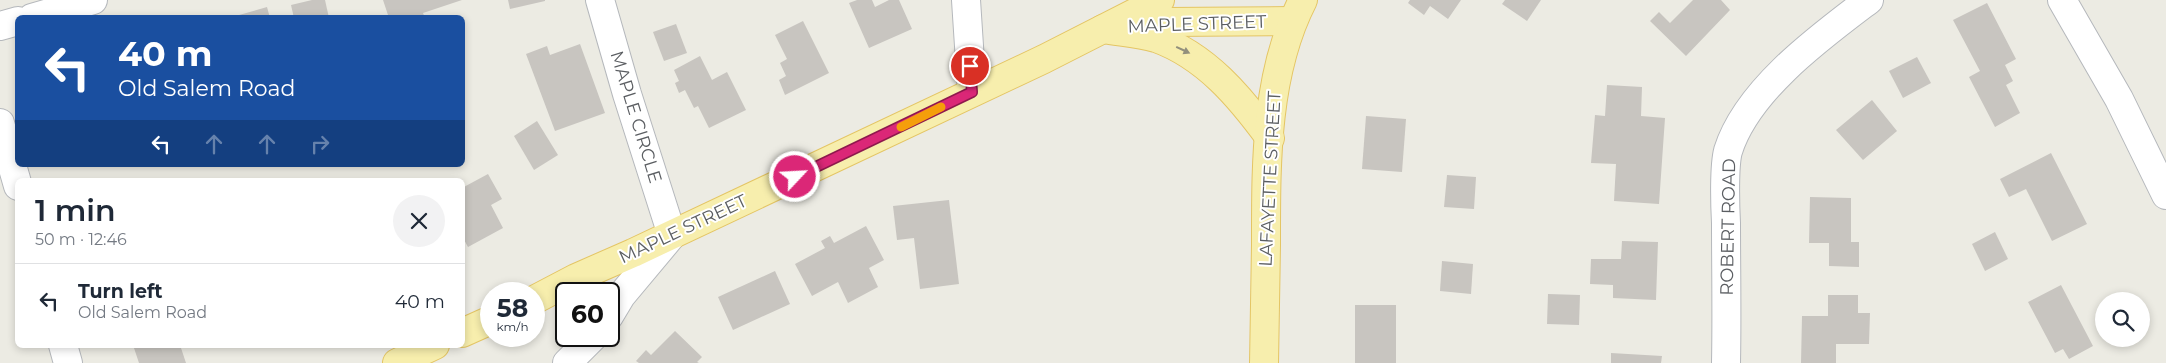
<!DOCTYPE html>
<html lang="en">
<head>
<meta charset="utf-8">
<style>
	body { margin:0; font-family:Montserrat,sans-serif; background:#f2f2f3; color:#1f2937; height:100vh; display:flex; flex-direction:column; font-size:19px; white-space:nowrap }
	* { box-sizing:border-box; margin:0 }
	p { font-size:16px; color:#747a83 }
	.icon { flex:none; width:28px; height:28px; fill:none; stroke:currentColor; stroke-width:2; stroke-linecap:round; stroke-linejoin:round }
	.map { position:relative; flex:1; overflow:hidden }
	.panel { position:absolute; left:15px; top:178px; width:450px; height:170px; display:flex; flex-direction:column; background:#fff; border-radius:8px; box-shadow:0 2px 8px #0003 }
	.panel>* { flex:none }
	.top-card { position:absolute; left:15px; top:15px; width:450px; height:152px; border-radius:8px; box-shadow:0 2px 8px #0003; background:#1a4fa0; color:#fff; overflow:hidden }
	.fabs { position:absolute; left:2095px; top:292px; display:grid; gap:10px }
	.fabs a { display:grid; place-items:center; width:55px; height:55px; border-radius:50%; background:#fff; box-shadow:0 2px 8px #0003; font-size:25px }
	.speed { position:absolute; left:480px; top:282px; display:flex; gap:10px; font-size:25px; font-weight:700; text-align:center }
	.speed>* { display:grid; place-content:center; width:65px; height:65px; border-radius:50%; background:#fff; box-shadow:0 2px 8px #0003; line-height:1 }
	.speed small { font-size:12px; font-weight:400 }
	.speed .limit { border:2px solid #111; border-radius:8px; background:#fff; color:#111 }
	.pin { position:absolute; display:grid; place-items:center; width:42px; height:42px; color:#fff; margin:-21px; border:2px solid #fff; border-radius:50%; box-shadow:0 1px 5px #0007 }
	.me { position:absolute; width:55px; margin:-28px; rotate:65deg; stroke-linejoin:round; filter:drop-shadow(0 0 4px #0008) }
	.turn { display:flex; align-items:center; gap:18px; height:105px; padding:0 20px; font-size:22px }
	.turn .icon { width:65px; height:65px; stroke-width:2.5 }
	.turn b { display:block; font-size:35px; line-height:42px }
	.lanes { display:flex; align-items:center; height:48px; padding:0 20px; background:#0003; justify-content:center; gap:25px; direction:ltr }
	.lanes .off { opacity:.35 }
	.round { display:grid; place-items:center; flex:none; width:52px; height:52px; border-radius:26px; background:#f2f2f3 }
	.overview { display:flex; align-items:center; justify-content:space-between; height:85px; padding:0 20px }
	h1 { font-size:30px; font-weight:600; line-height:38px }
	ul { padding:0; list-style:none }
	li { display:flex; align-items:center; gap:15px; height:75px; padding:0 20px; border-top:1px solid #e0e1e3 }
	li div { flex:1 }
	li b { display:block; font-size:19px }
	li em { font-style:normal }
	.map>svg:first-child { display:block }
	.building { fill:#c8c5c0 }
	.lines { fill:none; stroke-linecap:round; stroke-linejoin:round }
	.minor-casing { stroke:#b5b8bc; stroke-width:30 }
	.primary-casing { stroke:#e4c564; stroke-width:30 }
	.minor { stroke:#fff; stroke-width:28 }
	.primary { stroke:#f7eead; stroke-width:28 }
	.oneway { fill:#92907c }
	.route-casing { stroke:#8e194d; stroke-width:12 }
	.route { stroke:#db2777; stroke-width:9 }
	.slow { stroke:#f59e0b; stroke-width:9 }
	.labels { text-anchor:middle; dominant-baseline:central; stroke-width:4; stroke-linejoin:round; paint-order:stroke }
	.street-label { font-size:18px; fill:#5b5e62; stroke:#fff }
</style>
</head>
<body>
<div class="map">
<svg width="2166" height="363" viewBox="0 0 2166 363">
	<rect width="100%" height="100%" fill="#ecebe3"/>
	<g class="building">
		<polygon points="312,0 325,0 329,18 294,18 291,5"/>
		<polygon points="383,0 462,0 423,13 425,18 389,18"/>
		<polygon points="508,0 545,0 545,1 510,9"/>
		<polygon points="857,0 872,0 875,7 889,0 899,0 912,29 869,48 849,3"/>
		<polygon points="1410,0 1461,0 1448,19 1430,6 1424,15 1408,3"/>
		<polygon points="1505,0 1541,0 1527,21 1502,4"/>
		<polygon points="1693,0 1721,0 1730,10 1686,56 1650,21 1659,12 1670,23"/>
		<polygon points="1987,3 2016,59 2005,65 2013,81 2006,85 2020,113 1995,127 1969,77 1980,71 1953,20"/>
		<polygon points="267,7 270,18 233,18 232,17"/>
		<polygon points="803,21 829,73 785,95 779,80 786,76 780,63 787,59 775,35"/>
		<polygon points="676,24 687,53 664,61 653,32"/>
		<polygon points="580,44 605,113 555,131 526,54 547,46 550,55"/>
		<polygon points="700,56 712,80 727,72 746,110 709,128 698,106 694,108 685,90 679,93 675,83 679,81 674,70"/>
		<polygon points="1917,57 1931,83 1903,98 1889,71"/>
		<polygon points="1607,85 1642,87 1641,116 1665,118 1659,204 1614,201 1616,164 1591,163 1595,115 1605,116"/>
		<polygon points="1872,100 1897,131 1863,160 1836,130"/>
		<polygon points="1366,116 1406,119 1402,172 1362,169"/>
		<polygon points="537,121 558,155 534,170 514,136"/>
		<polygon points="2051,153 2087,224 2052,241 2026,189 2009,197 2000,179"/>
		<polygon points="488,174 502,199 491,205 503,228 468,247 462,236 462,188"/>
		<polygon points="1447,175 1476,177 1474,209 1444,207"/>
		<polygon points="1810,197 1851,198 1851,242 1859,242 1859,267 1829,266 1829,243 1809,243"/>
		<polygon points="949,200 959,284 920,289 914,238 897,240 893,206"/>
		<polygon points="866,226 884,260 869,268 878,287 848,303 838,282 812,296 795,264 825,248 821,241 830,236 834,243"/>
		<polygon points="1995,232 2008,259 1985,271 1972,244"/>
		<polygon points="1622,241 1658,242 1656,300 1613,298 1613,285 1590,284 1591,259 1621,259"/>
		<polygon points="1442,261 1473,264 1471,294 1440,291"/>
		<polygon points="775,271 790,304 733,330 718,297"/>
		<polygon points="2061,285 2093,346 2069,359 2063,349 2055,353 2028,302"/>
		<polygon points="1548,294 1580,295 1579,325 1547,324"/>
		<polygon points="1828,295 1858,295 1858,313 1870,313 1869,344 1836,344 1836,363 1801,363 1802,316 1828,316"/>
		<rect x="1355" y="305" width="41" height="58"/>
		<polygon points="675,331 702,357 697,362 699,363 639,363 636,361 646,350 651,355"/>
		<polygon points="133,345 180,345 186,363 139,363"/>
		<polygon points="1611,353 1662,356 1661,363 1611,363"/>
	</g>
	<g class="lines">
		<g class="minor-casing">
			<g id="minor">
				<polyline points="600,0 627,94 672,235 621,296 609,316"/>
				<polyline points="966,0 972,92"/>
				<polyline points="2062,0 2119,99 2166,195"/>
				<polyline points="32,18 93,0"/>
				<polyline points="0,26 18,21"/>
				<polyline points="0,123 18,186"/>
				<polyline points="63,345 68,363"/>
				<polyline points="567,363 594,336"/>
				<path d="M1726,363c1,-47 0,-94 0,-140 -1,-18 -2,-57 2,-72 19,-61 92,-114 141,-151"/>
			</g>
		</g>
		<g class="primary-casing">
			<g id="primary">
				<polyline points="1129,26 1167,22 1292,21"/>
				<path d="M1103,29c17,3 36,4 53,9 50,18 84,59 114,100"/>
				<polyline points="534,300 576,278 633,253 1044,59 1160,0"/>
				<polyline points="462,333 491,320"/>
				<polyline points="397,363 435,345"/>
				<path d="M1264,363c1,-39 1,-78 2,-118 0,-81 -1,-171 37,-245"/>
			</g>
		</g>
		<use href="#minor" class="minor"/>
		<use href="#primary" class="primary"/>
	</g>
	<defs><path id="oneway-solid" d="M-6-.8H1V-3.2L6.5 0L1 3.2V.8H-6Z" transform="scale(1.25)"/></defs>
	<use class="oneway" href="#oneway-solid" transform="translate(1183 50) rotate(25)"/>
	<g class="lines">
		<g class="route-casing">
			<polyline id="route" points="795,177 972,92 970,66"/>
		</g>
		<use href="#route" class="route"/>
		<polyline class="slow" points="901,127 941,107"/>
	</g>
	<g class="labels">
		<g class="street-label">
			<text transform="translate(1197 24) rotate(-2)">MAPLE STREET</text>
			<text transform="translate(636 117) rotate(73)">MAPLE CIRCLE</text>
			<text transform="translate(1270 179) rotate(-87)">LAFAYETTE STREET</text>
			<text transform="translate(1728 227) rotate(-89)">ROBERT ROAD</text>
			<text transform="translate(683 229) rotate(-25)">MAPLE STREET</text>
		</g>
	</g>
</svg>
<div class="fabs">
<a><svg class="icon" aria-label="search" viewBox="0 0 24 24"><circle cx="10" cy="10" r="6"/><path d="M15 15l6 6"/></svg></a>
</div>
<div class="speed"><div>58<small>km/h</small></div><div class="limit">60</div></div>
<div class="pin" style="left:970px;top:66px;background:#d93025"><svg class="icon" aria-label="arrive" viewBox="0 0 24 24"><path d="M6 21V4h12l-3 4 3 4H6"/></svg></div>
<svg class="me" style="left:795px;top:177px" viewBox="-20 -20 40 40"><circle r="17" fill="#db2777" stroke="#fff" stroke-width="3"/><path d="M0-11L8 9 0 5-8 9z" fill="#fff"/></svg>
<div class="top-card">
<div class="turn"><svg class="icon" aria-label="left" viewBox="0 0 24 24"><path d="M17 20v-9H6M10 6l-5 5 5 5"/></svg><div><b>40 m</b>Old Salem Road</div></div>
<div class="lanes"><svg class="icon" aria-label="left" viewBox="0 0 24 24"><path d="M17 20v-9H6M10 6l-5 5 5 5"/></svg><svg class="icon off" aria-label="ahead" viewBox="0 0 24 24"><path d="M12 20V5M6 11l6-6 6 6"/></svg><svg class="icon off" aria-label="ahead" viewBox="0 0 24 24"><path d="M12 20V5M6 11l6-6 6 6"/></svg><svg class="icon off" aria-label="right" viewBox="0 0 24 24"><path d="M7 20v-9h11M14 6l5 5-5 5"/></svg></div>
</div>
<section class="panel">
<div class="overview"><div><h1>1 min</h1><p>50 m · 12:46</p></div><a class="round"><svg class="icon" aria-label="close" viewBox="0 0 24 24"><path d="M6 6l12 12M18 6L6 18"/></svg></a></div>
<ul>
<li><svg class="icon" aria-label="left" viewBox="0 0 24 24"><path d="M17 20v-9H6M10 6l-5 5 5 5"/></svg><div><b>Turn left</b><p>Old Salem Road</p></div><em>40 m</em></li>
</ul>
</section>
</div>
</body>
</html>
